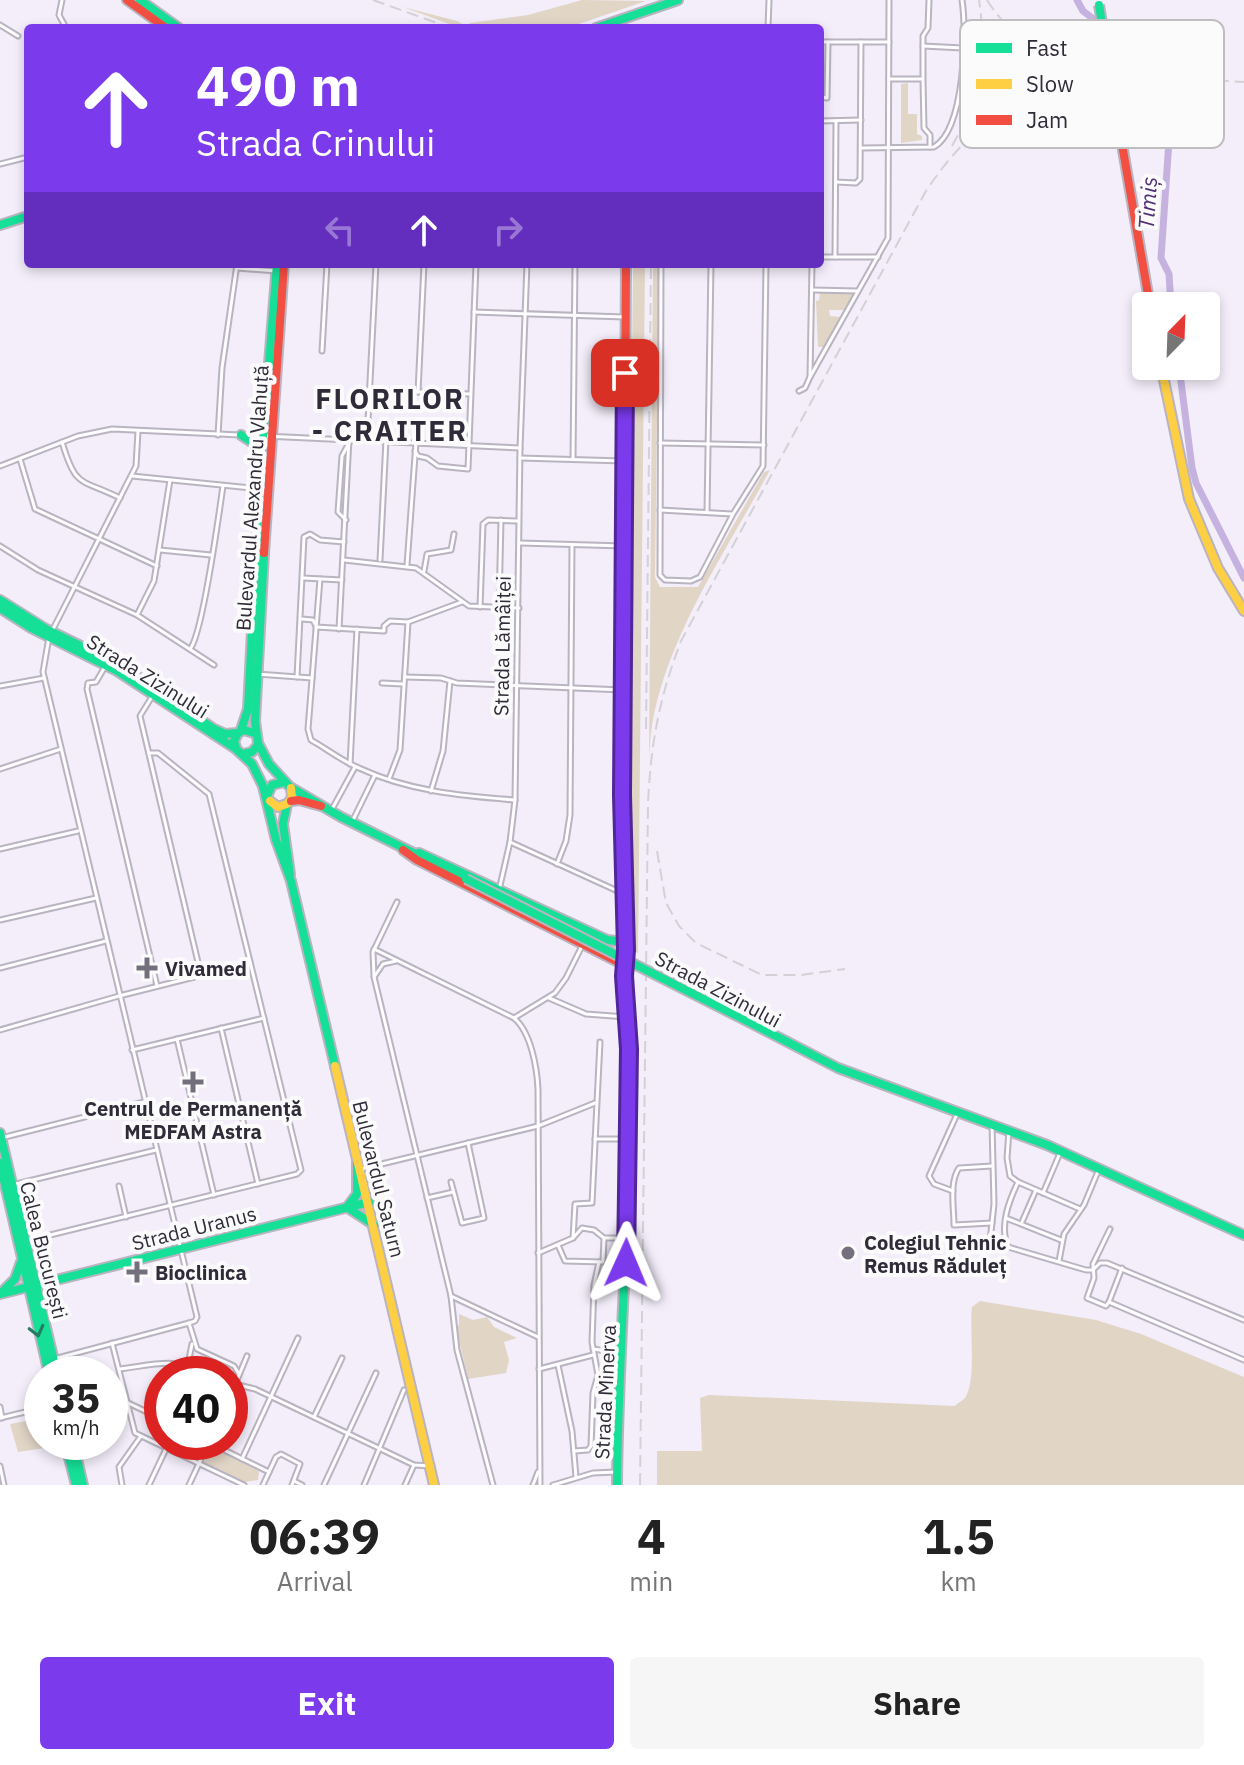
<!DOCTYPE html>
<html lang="en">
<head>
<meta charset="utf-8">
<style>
	body { margin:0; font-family:"IBM Plex Sans",sans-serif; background:#f6f6f6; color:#222; height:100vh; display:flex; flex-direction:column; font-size:30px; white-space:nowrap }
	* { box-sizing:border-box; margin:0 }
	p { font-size:26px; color:#767676 }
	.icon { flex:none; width:44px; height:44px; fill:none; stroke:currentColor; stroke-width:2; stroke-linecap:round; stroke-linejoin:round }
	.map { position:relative; height:1485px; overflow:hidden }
	.details { display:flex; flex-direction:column; background:#fff; flex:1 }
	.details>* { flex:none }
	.top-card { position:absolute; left:24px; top:24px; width:800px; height:244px; border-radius:8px; box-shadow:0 4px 12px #0003; background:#7c3aed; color:#fff; overflow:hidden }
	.needle { width:52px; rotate:23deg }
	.fabs { position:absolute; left:1132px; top:292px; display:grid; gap:16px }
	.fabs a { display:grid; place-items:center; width:88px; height:88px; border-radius:8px; background:#fff; box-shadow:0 4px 12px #0003; font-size:40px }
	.speed { position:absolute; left:24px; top:1356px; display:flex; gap:16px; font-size:40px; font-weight:700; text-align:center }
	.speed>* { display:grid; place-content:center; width:104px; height:104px; border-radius:50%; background:#fff; box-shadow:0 4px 12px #0003; line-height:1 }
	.speed small { font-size:20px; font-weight:400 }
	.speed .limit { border:12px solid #d22; background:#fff; color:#111 }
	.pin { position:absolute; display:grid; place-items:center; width:68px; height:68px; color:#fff; margin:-34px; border-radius:16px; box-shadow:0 4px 12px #0006 }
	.me { position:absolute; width:88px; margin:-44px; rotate:1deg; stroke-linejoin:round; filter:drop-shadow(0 0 6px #0008) }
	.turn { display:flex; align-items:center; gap:28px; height:168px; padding:0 40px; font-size:36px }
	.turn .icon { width:104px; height:104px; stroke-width:2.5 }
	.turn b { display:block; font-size:56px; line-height:68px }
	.lanes { display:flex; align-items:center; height:76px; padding:0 40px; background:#0003; justify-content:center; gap:40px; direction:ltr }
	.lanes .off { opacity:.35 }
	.eta { display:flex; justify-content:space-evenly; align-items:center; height:136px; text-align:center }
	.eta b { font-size:48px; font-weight:700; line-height:56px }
	.button { display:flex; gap:16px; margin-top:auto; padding:16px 40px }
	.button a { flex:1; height:92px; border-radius:8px; background:#7c3aed; color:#fff; font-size:32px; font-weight:700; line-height:92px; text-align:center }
	.button a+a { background:#f6f6f6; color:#222 }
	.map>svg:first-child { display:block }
	.green { fill:#e1d5c6 }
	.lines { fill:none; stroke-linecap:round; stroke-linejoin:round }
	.river { stroke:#c5b2df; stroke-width:7 }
	.street-casing { stroke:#b9b4c0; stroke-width:7 }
	.fast-casing { stroke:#b9b4c0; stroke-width:12 }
	.slow-casing { stroke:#b9b4c0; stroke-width:12 }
	.jam-casing { stroke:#b9b4c0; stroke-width:12 }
	.street { stroke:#fdfcfe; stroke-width:3 }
	.fast { stroke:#16e098; stroke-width:8 }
	.slow { stroke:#ffcf43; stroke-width:8 }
	.jam { stroke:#f24e42; stroke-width:8 }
	.rail { stroke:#d3d1d5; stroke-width:2; stroke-dasharray:12 6; stroke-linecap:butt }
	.fast-bridge-casing { stroke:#b9b4c0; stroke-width:12; stroke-linecap:butt }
	.fast-bridge { stroke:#16e098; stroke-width:8 }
	.oneway { stroke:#247c63 }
	.route-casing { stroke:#51269a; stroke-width:20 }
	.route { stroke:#7c3aed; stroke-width:14 }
	.poi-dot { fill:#746f7c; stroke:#fbfbfb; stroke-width:3 }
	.labels { text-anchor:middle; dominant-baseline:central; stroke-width:8; stroke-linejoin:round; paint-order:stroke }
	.street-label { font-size:20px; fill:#302b38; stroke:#fbfbfb }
	.poi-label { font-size:20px; font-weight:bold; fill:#302b38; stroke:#fbfbfb; text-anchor:start }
	.water-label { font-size:22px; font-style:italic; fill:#512f76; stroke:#fbfbfb }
	.district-label { font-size:28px; font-weight:bold; letter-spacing:2px; fill:#302b38; stroke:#fbfbfb }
	.key { fill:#fbfbfb; stroke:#bebdc0; stroke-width:2 }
	.key-label { font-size:22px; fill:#302b38 }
</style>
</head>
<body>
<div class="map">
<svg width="1244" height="1485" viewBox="0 0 1244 1485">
	<rect width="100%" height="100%" fill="#f3eefa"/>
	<g class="green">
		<polygon points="582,0 646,1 567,28 460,28 403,7 457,21 468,27 470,23 528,15"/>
		<polygon points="908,83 908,114 917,114 917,134 922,136 922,140 901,143 901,84"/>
		<polygon points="633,264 645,264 638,953 630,949 629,688 624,687 625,669 629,668"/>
		<path d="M653,264h6l-4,313 5,10h38l66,-115 6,-2c-42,78 -97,157 -116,244 -3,14 -4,29 -5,43z"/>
		<polygon points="820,293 855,293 845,310 829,310 830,316 841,317 825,347 818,347 816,301 819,300"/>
		<path d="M980,1301l116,19 45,14 103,43v108h-587v-34h45l-2,-53 9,-3 246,11c2,-2 9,-7 10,-8 12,-18 4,-69 7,-91z"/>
		<polygon points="459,1314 473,1320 487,1317 494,1327 517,1338 504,1342 509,1360 506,1373 468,1379 456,1327 459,1325"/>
		<polygon points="42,1418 42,1442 57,1442 58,1446 18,1452 10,1424"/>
		<polygon points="212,1446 259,1471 258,1480 245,1482 204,1462"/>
	</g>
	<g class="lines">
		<g class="river">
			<polyline points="1077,0 1083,11 1129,46 1153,60 1166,78 1171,111 1161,258 1169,274 1171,306"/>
			<polyline points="1179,366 1192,468 1196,483 1244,578"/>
		</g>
		<g class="street-casing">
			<g id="street">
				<polyline points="62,0 59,15 66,28"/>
				<polyline points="929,0 928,28 923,36 923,79 924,128 930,135 930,147"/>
				<polyline points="0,25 18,36"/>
				<polyline points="768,28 769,0"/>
				<polyline points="820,42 889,42"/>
				<polyline points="923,46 963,48"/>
				<polyline points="889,79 921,79"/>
				<polyline points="820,97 827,98 828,42"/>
				<polyline points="820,121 861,120"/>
				<path d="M861,148l73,-1c31,-18 33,-115 28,-147"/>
				<polyline points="0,164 28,157"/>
				<polyline points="836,182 856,183 860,179 861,42"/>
				<polyline points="820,257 878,257"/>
				<polyline points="835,257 836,121"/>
				<polyline points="463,264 476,265"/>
				<polyline points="661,264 660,575 665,580 691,581 700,577 733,514 763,466 766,264"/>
				<polyline points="237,268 277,271"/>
				<polyline points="813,290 858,291"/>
				<polyline points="474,312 625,317"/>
				<polyline points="322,351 327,264"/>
				<polyline points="810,377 888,238 889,0"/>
				<polyline points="370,390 470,394"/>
				<polyline points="799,391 805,388 810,377 812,264"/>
				<polyline points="418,392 424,264"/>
				<polyline points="138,431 136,466 49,637 43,672 197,1317 195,1321 189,1323"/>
				<polyline points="218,435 222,368 237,264"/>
				<polyline points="367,440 376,264"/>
				<path d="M62,442c14,47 18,36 58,56"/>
				<polyline points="660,443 764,445"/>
				<polyline points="415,451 418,456 427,458 438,466 468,469 476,264"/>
				<polyline points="520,458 624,461"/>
				<polyline points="20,459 35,509 157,566"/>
				<polyline points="573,459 575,264"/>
				<polyline points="0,466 78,436 112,429 520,448"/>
				<polyline points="132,476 260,489"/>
				<polyline points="660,510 732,514"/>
				<polyline points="707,512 711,264"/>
				<polyline points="346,520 338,512 342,456 349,443"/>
				<polyline points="520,543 624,546"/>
				<polyline points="0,546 38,570 137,615 214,665"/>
				<polyline points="160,550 211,555"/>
				<polyline points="344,560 416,568 469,606 519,608"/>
				<polyline points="380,560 386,440"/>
				<polyline points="407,565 416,442"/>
				<polyline points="424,571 427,554 451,550 454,534"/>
				<polyline points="303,578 342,580"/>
				<path d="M320,579l-12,150 3,11c16,9 31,21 48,28 49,23 102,28 156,32"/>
				<polyline points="480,607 483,524 488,520 518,521"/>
				<polyline points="499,607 501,520"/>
				<polyline points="137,615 154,581 170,480"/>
				<polyline points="302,619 313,620 315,624"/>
				<polyline points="316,627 384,631 384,626 390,621 408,622 462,602"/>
				<polyline points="339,629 349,439"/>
				<path d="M190,649c13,-15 29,-136 33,-163"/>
				<polyline points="106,665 96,682 88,683 87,689 157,986"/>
				<polyline points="257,674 312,678"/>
				<polyline points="297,677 304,537 310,534 320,540 344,542"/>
				<polyline points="405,677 441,678 457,683 623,690"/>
				<polyline points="382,683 403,684"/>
				<polyline points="0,686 44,678"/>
				<polyline points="153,695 140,716 201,975"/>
				<polyline points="350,764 357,629"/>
				<polyline points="0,769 61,749"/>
				<polyline points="389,779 400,750 408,622"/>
				<polyline points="431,791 443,751 450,681"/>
				<polyline points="331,811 355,767"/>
				<polyline points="352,822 375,775"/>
				<polyline points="510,842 622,893"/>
				<polyline points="0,849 78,831"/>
				<polyline points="557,864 566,841 570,815 572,545"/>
				<polyline points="499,890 510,842 515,800 520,448 527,264"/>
				<polyline points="0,920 96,898"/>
				<path d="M374,949l140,69c17,14 23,50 24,71l2,396"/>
				<polyline points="396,961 383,964 374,977 451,1296 457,1350 493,1485"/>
				<polyline points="0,968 106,941"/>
				<polyline points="374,976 373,952 397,902"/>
				<polyline points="549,998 586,1014 626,1017"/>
				<polyline points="514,1018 555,993 566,978 589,932"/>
				<polyline points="221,1028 258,1184"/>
				<polyline points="0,1030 119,996 250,963"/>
				<polyline points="177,1039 214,1195"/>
				<polyline points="132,1050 264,1018"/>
				<polyline points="992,1124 994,1204 990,1241 994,1248 1006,1246"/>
				<polyline points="1009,1131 1007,1158 1010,1176 1018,1182 1080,1209"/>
				<polyline points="1,1138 144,1102"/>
				<polyline points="595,1139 627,1139"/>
				<path d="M992,1166l-33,2c-10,14 -5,40 -5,57l38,-2"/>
				<polyline points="361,1169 538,1126 595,1103"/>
				<polyline points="451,1182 462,1223 484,1218 468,1143"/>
				<path d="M1018,1182c-9,19 -19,44 -10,65l78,23h7l7,-7h7l137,57"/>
				<polyline points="12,1185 156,1150"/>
				<polyline points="119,1186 126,1217"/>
				<polyline points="953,1191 934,1184 929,1176 958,1112"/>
				<polyline points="1043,1193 1060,1153"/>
				<polyline points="427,1198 453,1192"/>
				<polyline points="1006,1218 1061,1240"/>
				<polyline points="1022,1222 1036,1190"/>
				<polyline points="1110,1229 1093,1264 1094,1278 1087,1298 1106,1306 1109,1302 1244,1360"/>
				<polyline points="573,1238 575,1204 592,1203 600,1042"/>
				<polyline points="26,1241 297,1174 301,1170 209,794 158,753 149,753"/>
				<polyline points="558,1245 565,1261 603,1262 604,1238"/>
				<polyline points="538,1253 573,1238 582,1228 594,1230 604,1238 626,1238"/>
				<polyline points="1059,1261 1064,1234 1084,1205 1099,1169"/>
				<polyline points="451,1296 538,1337"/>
				<polyline points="1109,1302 1122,1268"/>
				<polyline points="189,1323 197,1349 234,1366 239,1374"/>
				<polyline points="112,1343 135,1433 244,1485"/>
				<polyline points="593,1349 621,1353"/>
				<polyline points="54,1359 189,1323"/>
				<polyline points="188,1364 192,1344"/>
				<polyline points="558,1365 572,1431 576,1477"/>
				<path d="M120,1369c38,-5 53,-12 89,5"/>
				<polyline points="539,1369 593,1355"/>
				<polyline points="230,1383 255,1389 414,1465 432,1466"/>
				<polyline points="230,1397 247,1356"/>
				<polyline points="126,1402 162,1419"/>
				<polyline points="0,1407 2,1418"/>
				<polyline points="314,1417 342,1358"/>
				<polyline points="0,1418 42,1408"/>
				<polyline points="208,1442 269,1472"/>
				<polyline points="574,1451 588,1450 591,1446 593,1393 598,1375 592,1342 594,1285 599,1262"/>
				<polyline points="242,1459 298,1338"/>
				<polyline points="0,1466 4,1485"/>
				<polyline points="294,1481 302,1485"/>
				<polyline points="122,1485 119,1467 141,1436"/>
				<polyline points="149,1485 166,1449"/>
				<polyline points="189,1485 209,1442"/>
				<polyline points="263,1485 276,1457 281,1454 300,1464 292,1485"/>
				<polyline points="324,1485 376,1373"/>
				<polyline points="364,1485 404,1390"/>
				<polyline points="405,1485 414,1465"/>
				<polyline points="533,1485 538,1472"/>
				<polyline points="553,1485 593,1473 616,1472"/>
			</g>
		</g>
		<g class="fast-casing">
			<g id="fast">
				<polyline points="140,0 179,28"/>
				<polyline points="596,28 678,0"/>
				<polyline points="0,225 28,216"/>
				<polyline points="241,435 253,443 261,456"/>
				<polyline points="264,553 255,721 258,743 269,764 290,787 341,817 466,879"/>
				<polyline points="0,600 46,629 122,666 214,729 225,734 238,733"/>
				<polyline points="0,608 31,628 117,671 236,749 252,764 263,786 276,840 291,881 335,1066"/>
				<polyline points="241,730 248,709 260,475 277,264"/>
				<polyline points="236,748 234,741 238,733 244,730 254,733"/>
				<polyline points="243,754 252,752 258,745"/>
				<polyline points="268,794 272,785 284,782"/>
				<polyline points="287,804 283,824 290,874"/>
				<polyline points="419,853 607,940 625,942"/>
				<polyline points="745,1020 838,1068 1047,1145 1244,1235"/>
				<polyline points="0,1133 57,1374"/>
				<polyline points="0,1163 49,1374"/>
				<polyline points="348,1206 357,1194 357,1163"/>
				<polyline points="348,1208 374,1225"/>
				<polyline points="3,1291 15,1279 21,1262"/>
				<polyline points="0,1294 369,1202"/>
				<polyline points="65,1442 76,1485"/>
				<polyline points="73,1442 83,1485"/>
				<path d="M617,1485c1,-145 16,-290 12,-436 -1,-24 -5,-48 -5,-72 0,-130 -1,-259 0,-388"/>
			</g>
		</g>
		<g class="slow-casing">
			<g id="slow">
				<polyline points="1161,366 1189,499 1218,568 1244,611"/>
				<polyline points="270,801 278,807 287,804 292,798 291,788"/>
				<polyline points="335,1066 434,1485"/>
			</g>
		</g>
		<g class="jam-casing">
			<g id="jam">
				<polyline points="127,0 166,28"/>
				<polyline points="1114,98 1150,306"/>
				<polyline points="264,553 284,264"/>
				<polyline points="624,589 626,264"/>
				<polyline points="291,801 299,800 321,806"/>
				<polyline points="403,850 417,860 624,965"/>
			</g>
		</g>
		<use href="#street" class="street"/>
		<use href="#fast" class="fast"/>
		<use href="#slow" class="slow"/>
		<use href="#jam" class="jam"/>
		<g class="rail">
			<polyline points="373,0 451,28"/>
			<path d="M987,0c26,42 70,66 118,74"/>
			<path d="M952,146c26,-46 35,-94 27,-146"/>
			<polyline points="646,729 651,264"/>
			<polyline points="657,851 666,903 679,926 696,943 762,975 801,975 845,969"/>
			<path d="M640,1485l8,-682c3,-61 11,-104 33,-162l245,-450c85,-128 180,-117 318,-109"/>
		</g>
		<g class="fast-bridge-casing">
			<g id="fast-bridge">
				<polyline points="1099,5 1114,98"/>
				<polyline points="466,879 745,1020"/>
			</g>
		</g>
		<use href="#fast-bridge" class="fast-bridge"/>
	</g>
	<defs><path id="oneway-chevron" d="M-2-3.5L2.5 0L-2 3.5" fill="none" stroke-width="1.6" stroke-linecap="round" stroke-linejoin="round" transform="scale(2)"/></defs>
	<use class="oneway" href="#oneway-chevron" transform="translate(37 1331) rotate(76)"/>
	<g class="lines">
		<g class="route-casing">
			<polyline id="route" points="625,373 622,795 626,950 624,976 629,1049 626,1263"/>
		</g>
		<use href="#route" class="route"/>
	</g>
	<g class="poi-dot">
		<path d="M143 956h8v8h8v8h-8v8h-8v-8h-8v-8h8z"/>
		<path d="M189 1070h8v8h8v8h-8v8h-8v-8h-8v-8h8z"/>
		<circle cx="848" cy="1253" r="8"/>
		<path d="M133 1260h8v8h8v8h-8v8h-8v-8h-8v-8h8z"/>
	</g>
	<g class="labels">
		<g class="street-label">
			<text transform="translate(252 498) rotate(-86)">Bulevardul Alexandru Vlahuță</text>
			<text transform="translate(502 646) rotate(-89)">Strada Lămâiței</text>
			<text transform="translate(148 676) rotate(32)">Strada Zizinului</text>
			<text transform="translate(718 989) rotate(28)">Strada Zizinului</text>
			<text transform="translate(379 1179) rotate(76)">Bulevardul Saturn</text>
			<text transform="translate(194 1228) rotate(-14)">Strada Uranus</text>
			<text transform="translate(44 1250) rotate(76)">Calea București</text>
			<text transform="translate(605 1392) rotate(-87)">Strada Minerva</text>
		</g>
		<g class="poi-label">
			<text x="165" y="968">Vivamed</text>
			<text x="193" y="1108" text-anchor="middle">Centrul de Permanență<tspan x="193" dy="23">MEDFAM Astra</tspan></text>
			<text x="864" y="1242">Colegiul Tehnic<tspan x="864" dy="23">Remus Răduleț</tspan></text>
			<text x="155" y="1272">Bioclinica</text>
		</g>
		<g class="water-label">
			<text transform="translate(1147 203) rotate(-86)">Timiș</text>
		</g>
		<g class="district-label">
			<text x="390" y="398">FLORILOR<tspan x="390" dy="32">- CRAITER</tspan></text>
		</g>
	</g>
	<rect x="960" y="20" width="264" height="128" rx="12" class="key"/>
	<rect x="976" y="43" width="36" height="10" fill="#16e098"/>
	<rect x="976" y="79" width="36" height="10" fill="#ffcf43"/>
	<rect x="976" y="115" width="36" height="10" fill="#f24e42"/>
	<g class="key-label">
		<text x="1026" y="56">Fast</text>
		<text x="1026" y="92">Slow</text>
		<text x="1026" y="128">Jam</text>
	</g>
</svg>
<div class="fabs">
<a><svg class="needle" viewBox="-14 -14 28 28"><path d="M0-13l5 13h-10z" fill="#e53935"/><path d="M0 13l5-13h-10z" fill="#767676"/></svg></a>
</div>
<div class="speed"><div>35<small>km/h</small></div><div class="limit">40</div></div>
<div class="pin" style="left:625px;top:373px;background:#d93025"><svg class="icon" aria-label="arrive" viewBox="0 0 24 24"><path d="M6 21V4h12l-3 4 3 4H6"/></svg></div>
<svg class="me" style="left:626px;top:1263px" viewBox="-20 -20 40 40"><path d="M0-17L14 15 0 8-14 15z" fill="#7c3aed" stroke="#fff" stroke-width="4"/></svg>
<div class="top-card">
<div class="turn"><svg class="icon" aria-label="ahead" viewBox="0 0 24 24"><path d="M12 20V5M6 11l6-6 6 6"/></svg><div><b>490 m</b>Strada Crinului</div></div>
<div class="lanes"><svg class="icon off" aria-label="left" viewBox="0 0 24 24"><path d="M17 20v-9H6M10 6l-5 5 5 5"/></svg><svg class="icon" aria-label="ahead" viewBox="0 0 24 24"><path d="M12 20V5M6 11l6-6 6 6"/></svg><svg class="icon off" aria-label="right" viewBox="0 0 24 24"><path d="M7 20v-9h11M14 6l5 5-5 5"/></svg></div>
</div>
</div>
<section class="details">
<div class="eta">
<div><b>06:39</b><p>Arrival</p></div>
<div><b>4</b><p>min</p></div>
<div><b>1.5</b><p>km</p></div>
</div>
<div class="button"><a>Exit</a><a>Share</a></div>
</section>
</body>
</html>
